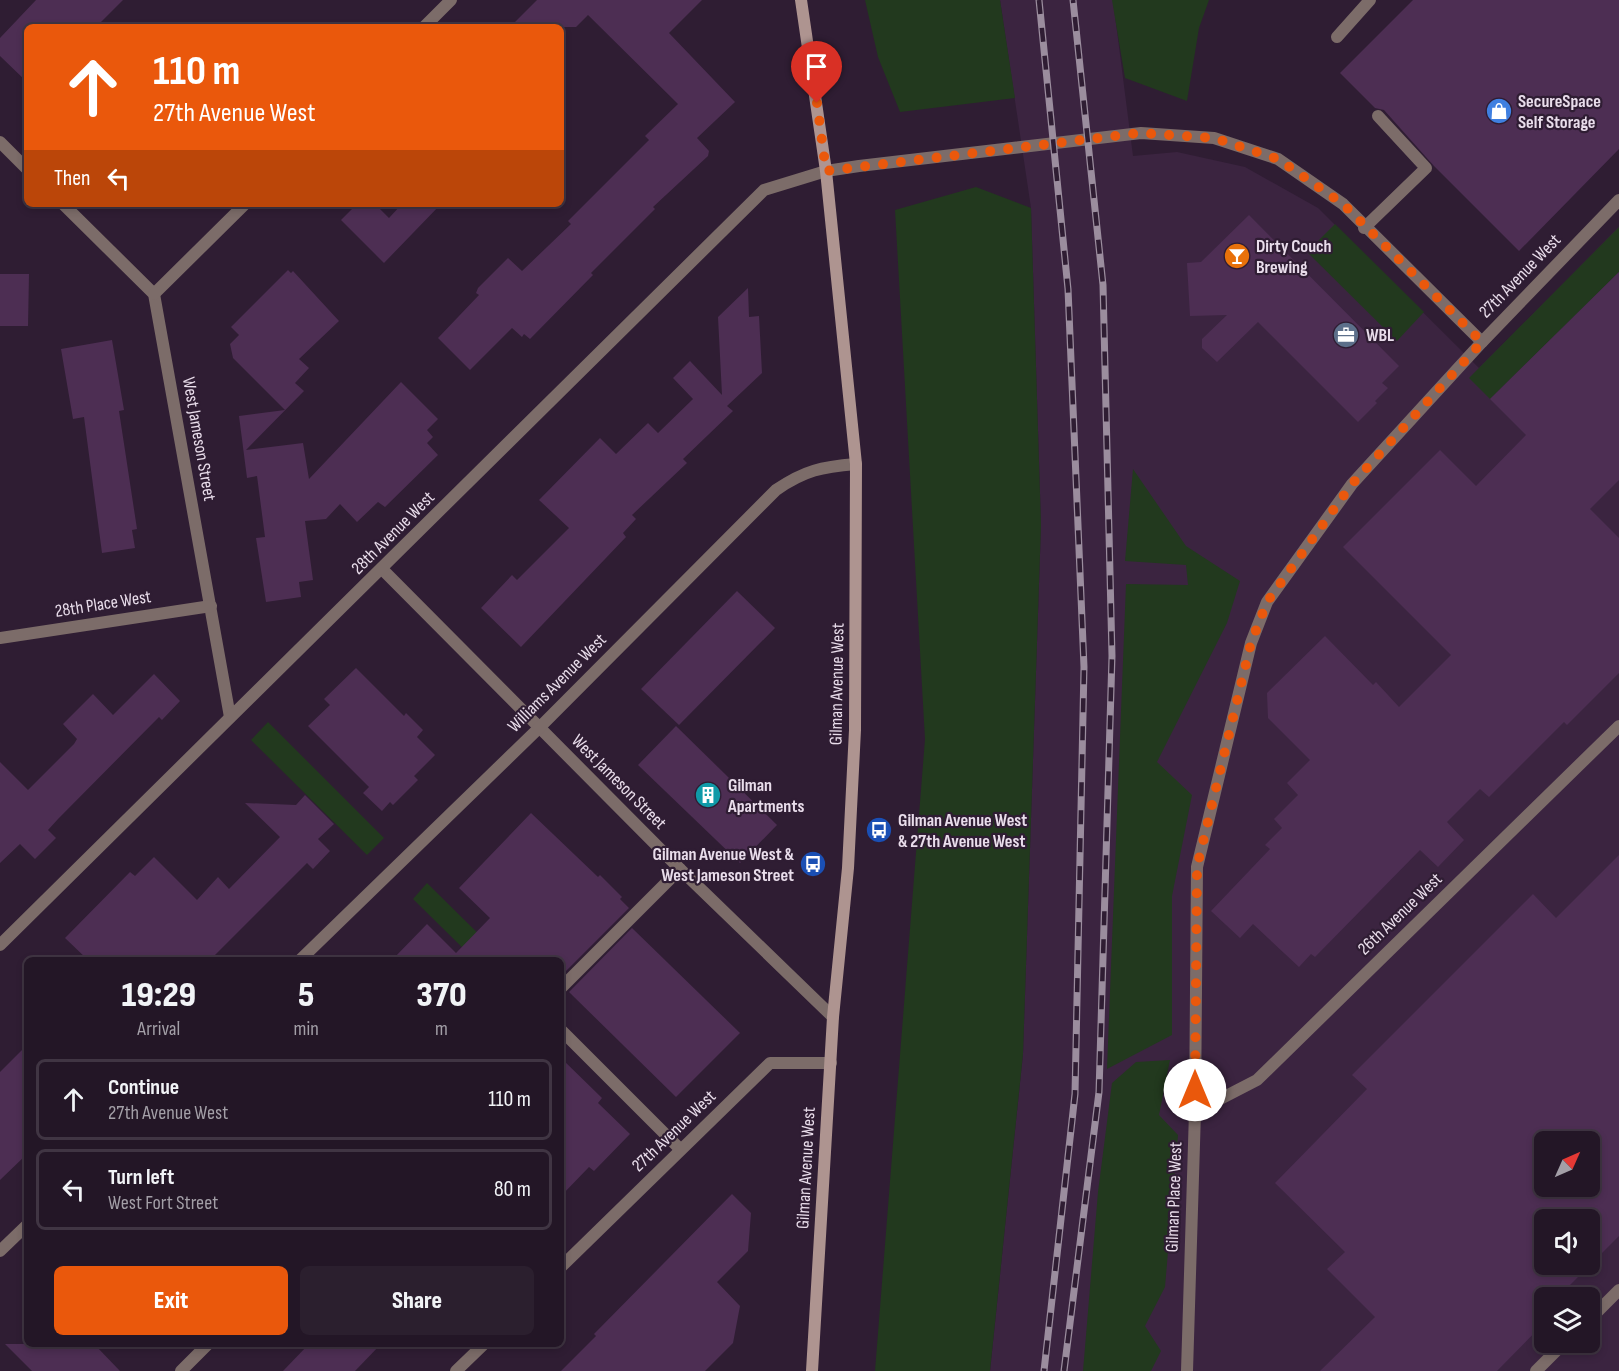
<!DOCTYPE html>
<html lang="en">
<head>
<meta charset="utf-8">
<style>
	body { margin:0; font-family:"Sofia Sans Condensed",sans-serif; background:#2b1f2e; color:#f1f3f6; height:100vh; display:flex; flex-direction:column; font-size:22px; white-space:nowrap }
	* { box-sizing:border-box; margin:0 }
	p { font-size:20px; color:#a39fa7 }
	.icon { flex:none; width:33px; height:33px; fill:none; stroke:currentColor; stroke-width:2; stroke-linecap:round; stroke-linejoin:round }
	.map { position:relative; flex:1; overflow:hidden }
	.panel { position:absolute; left:24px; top:957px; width:540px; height:390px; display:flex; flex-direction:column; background:#231626; border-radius:9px; box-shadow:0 3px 9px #0003,0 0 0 2px #403543 }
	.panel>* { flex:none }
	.banner { position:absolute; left:24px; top:24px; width:540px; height:183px; border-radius:9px; box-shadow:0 3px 9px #0003,0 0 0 2px #403543; background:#ea580c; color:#fff; overflow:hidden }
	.needle { width:39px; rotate:45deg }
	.tools { position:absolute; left:1534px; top:1131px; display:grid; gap:12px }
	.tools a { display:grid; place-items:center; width:66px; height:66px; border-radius:9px; background:#231626; box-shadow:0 3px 9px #0003,0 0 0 2px #403543; font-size:30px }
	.pin { position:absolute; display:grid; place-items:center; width:51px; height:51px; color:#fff; margin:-62px -26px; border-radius:50% 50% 50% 0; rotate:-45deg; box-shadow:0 0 6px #0007 }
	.pin .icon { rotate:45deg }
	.me { position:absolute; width:66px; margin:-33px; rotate:0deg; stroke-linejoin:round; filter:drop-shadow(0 0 4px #0008) }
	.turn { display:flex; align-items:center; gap:21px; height:126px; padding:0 30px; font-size:27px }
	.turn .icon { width:78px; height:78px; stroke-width:2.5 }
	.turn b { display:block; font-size:42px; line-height:51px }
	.then { display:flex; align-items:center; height:57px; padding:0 30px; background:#0003; gap:12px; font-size:22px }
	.eta { display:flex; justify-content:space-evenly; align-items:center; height:102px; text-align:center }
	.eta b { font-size:36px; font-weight:800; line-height:42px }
	.primary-button { display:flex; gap:12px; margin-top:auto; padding:12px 30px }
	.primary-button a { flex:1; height:69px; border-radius:9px; background:#ea580c; color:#fff; font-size:24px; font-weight:800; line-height:69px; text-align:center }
	.primary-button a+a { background:#2b1f2e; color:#f1f3f6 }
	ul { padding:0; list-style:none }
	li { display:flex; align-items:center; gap:18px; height:81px; margin:0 12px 9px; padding:0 18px; border:3px solid #403543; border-radius:9px }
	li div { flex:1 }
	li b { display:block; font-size:22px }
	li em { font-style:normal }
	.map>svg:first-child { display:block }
	.built { fill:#3b2440; fill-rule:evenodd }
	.green { fill:#22391e }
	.building { fill:#4d2e53; fill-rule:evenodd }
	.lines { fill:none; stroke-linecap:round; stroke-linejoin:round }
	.service { stroke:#7c6c69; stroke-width:12 }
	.minor { stroke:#7c6c69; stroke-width:12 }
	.secondary { stroke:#ae9490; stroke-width:12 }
	.rail-casing { stroke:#9b8d9e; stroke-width:7 }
	.rail { stroke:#2f1d33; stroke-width:4.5; stroke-dasharray:14; stroke-linecap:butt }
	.route { stroke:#ea580c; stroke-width:10; stroke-dasharray:0 18 }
	.labels { text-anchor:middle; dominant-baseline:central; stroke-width:4.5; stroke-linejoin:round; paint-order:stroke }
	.poi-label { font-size:18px; font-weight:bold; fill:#e9ddeb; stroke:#2f1d33; text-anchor:start }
	.street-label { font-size:18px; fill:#e9ddeb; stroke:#2f1d33 }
</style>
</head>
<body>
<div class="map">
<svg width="1619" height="1371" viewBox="0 0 1619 1371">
	<rect width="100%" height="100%" fill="#2f1d33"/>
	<path class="built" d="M1000,0h113l20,156 44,-4 68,15 73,41 161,160 140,-141v1144h-629l33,-317 18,-529 -10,-317zM1545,1142h45v44h-45zM1545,1220h45v44h-45zM1545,1298h45v44h-45z"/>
	<g class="green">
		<polygon points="865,0 1000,0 1015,98 900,112 878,57"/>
		<polygon points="1112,0 1209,0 1199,28 1187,101 1125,78"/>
		<polygon points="976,187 1031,208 1041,525 1023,1054 990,1371 875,1371 925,739 895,210"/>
		<polygon points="1335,224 1424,312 1397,341 1307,252"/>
		<polygon points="1619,227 1619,272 1490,399 1469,378"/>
		<polygon points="1133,469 1186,546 1240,581 1227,623 1157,762 1192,795 1172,896 1172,1035 1107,1069 1126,584 1188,585 1186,565 1125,561"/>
		<polygon points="268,722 384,838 367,855 251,740"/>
		<polygon points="427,883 505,960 475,960 413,899"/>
		<polygon points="1170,1060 1159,1115 1178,1135 1165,1287 1145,1326 1161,1351 1151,1371 1083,1371 1098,1192 1112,1083 1136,1062"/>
	</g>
	<g class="building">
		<polygon points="36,0 123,0 96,27 27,27 27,82 0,56 0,38"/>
		<polygon points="537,0 702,0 669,33 735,102 697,138 709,151 708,156 653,207 655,209 591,273 593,275 530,339 524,334 522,337 512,328 470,370 438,338 479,295 476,293 478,288 508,258 522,271 571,224 568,221 649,140 645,136 678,104 588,15 576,27 510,27"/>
		<polygon points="1413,0 1619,0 1619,149 1519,251 1434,166 1384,110 1375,108 1340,73"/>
		<polygon points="357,204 375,204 389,218 402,204 441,204 384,263 341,220"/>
		<polygon points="1249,215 1399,366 1382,383 1388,388 1375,401 1377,403 1358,422 1258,322 1217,362 1202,348 1202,339 1227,315 1190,316 1187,263 1201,262"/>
		<polygon points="288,270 291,273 293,271 339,321 299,359 309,368 295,383 304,391 246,450 303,443 309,479 401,382 438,419 427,430 433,437 427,443 438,455 385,507 378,502 357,522 340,504 326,519 305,521 313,580 299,582 301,597 266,602 256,538 265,537 257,476 247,478 239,416 285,410 233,358 230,344 239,335 231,327"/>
		<polygon points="1619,272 1619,480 1590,509 1619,538 1619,673 1567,725 1564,722 1489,797 1480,789 1447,822 1464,840 1438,867 1420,850 1315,957 1311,954 1299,967 1253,924 1240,938 1211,911 1270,849 1265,845 1282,828 1274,819 1298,795 1287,783 1310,760 1268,718 1267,693 1325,636 1373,685 1376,682 1399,707 1451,655 1343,547 1440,450 1476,486 1526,435 1490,399"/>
		<polygon points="0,274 29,274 28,326 0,326"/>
		<polygon points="748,288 749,317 759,316 762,373 727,406 733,411 683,459 687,463 632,515 636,519 623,533 626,537 521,647 481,608 512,575 517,580 569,528 539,500 600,438 616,454 648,423 658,433 693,399 673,378 690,361 722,395 718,317"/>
		<polygon points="112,340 124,410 119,411 137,529 132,530 135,548 102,553 84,417 73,419 61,349"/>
		<polygon points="737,591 775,628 679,725 641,689"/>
		<polygon points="356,668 404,716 406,713 423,730 417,737 435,755 414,776 418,780 393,805 390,802 382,811 363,793 369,787 308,726 330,705 324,699"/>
		<polygon points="154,674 180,701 162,720 159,717 58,819 48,830 56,838 35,859 20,844 0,863 0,762 28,790 74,744 77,739 63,724 93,694 113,715"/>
		<polygon points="676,726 777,825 740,863 638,765"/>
		<polygon points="305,795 334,824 318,839 330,851 313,869 307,863 210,960 88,960 65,938 130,872 135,876 154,857 197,900 218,877 229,889 280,837 245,803 296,805"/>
		<polygon points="531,813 598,877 600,875 622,897 620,899 629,908 561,976 561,960 392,960 427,924 456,953 490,918 459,888"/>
		<path d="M1619,855v381l-62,62h-12v24l-48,49h-177l55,-54 -48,-48 18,-17 -70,-69 92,-94 -15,-14 181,-181 23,24zM1545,1142h45v44h-45zM1545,1220h45v44h-45z"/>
		<polygon points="632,928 740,1033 676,1097 569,992"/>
		<polygon points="27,1045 27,1154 0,1180 0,1072"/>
		<polygon points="561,1058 602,1098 598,1103 630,1134 594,1171 589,1167 561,1196"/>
		<polygon points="732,1194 751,1213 748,1251 717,1282 740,1306 733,1343 705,1371 561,1371 596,1336 594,1334"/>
		<polygon points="5,1344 94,1344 120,1371 32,1371"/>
		<polygon points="309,1344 381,1344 355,1371 283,1371"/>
	</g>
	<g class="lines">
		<g class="service">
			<polyline points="1337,37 1370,0"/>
			<polyline points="1364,228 1426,168 1378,116"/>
			<polyline points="561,988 680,869"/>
			<polyline points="561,1030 680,1149"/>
			<polyline points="1590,1319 1619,1290"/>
			<polyline points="181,1371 208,1344"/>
			<polyline points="1536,1371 1565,1342"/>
		</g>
		<g class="minor">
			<polyline points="424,27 451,0"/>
			<polyline points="0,142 27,169"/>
			<polyline points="63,204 154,294 230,717"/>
			<polyline points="154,294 245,204"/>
			<polyline points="382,569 680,869 833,1017"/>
			<polyline points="0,638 211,606"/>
			<polyline points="0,945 764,190 826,171 859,166 1141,133 1214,138 1278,159 1343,204 1482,342"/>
			<path d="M300,960l240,-233 236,-237c29,-20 46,-23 80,-26"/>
			<polyline points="1195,1112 1257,1080 1619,726"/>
			<polyline points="0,1251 27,1225"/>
			<polyline points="561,1267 770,1063 831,1063"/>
			<polyline points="456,1371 484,1344"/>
			<polyline points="1187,1371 1195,1112 1197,867 1251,643 1267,602 1352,484 1482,342 1619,200"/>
		</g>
		<polyline class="secondary" points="801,0 826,171 856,464 855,730 848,868 833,1017 812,1371"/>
		<g class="rail-casing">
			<g id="rail">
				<polyline points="1039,0 1068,289 1084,667 1075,1094 1044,1371"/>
				<polyline points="1064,1371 1099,1092 1112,656 1103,285 1073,0"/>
			</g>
		</g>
		<use href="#rail" class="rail"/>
	</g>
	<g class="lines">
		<polyline class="route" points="817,103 826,171 1140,133 1214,138 1278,159 1343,204 1482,342 1352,484 1267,602 1251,643 1197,867 1195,1090"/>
	</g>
	<defs>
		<g id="shop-disc" transform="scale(1.35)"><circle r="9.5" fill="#3f7fe0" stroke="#2f1d33"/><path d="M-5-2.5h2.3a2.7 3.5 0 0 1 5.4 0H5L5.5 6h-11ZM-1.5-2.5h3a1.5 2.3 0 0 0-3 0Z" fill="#fff"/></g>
		<g id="bar-disc" transform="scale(1.35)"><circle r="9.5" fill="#e8710a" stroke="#2f1d33"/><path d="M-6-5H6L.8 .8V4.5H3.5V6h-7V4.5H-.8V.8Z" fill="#fff"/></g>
		<g id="office-disc" transform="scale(1.35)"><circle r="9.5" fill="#5c6f8a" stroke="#2f1d33"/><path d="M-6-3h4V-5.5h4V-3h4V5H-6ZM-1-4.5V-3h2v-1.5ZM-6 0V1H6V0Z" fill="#fff"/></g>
		<g id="building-disc" transform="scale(1.35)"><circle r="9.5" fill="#0f9aa8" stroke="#2f1d33"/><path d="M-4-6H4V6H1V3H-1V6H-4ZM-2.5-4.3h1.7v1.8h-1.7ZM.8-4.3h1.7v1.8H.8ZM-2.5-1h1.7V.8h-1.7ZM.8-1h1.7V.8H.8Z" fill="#fff"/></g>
		<g id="bus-disc" transform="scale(1.35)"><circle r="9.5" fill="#1a4fb4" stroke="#2f1d33"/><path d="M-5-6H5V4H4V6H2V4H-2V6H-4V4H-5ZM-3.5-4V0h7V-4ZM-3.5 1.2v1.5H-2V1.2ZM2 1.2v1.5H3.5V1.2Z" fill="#fff"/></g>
	</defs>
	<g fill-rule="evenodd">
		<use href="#shop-disc" x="1499" y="111"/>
		<use href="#bar-disc" x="1237" y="256"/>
		<use href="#office-disc" x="1346" y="335"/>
		<use href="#building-disc" x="708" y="795"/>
		<use href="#bus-disc" x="879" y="830"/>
		<use href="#bus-disc" x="813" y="864"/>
	</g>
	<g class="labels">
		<g class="poi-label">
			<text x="1518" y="101">SecureSpace<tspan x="1518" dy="21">Self Storage</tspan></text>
			<text x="1256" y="246">Dirty Couch<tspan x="1256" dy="21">Brewing</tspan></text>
			<text x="1366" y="335">WBL</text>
			<text x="728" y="785">Gilman<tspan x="728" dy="21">Apartments</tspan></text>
			<text x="898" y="820">Gilman Avenue West<tspan x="898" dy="21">&amp; 27th Avenue West</tspan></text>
			<text x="794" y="854" text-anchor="end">Gilman Avenue West &amp;<tspan x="794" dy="21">West Jameson Street</tspan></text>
		</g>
		<g class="street-label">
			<text transform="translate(1520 276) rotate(-46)">27th Avenue West</text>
			<text transform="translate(199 439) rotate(80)">West Jameson Street</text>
			<text transform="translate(393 533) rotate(-45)">28th Avenue West</text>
			<text transform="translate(103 604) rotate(-9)">28th Place West</text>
			<text transform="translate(557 683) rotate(-45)">Williams Avenue West</text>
			<text transform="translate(837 684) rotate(-89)">Gilman Avenue West</text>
			<text transform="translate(619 782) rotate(45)">West Jameson Street</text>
			<text transform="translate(1400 914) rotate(-44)">26th Avenue West</text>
			<text transform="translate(674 1131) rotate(-44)">27th Avenue West</text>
			<text transform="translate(806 1168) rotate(-87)">Gilman Avenue West</text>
			<text transform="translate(1174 1197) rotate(-88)">Gilman Place West</text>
		</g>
	</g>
</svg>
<div class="tools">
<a><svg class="needle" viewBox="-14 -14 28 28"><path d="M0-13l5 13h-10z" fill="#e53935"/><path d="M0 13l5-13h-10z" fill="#a39fa7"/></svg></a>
<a><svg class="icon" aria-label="sound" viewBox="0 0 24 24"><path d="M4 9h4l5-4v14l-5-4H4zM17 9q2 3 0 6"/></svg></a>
<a><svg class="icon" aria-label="layers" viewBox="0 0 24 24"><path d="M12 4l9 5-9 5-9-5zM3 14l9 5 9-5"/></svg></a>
</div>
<div class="pin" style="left:817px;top:103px;background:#d93025"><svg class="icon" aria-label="arrive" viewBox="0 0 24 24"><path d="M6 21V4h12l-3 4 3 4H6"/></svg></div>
<svg class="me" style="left:1195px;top:1090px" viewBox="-20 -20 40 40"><circle r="19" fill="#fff"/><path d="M0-13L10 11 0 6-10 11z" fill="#ea580c"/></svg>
<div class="banner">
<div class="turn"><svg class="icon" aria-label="ahead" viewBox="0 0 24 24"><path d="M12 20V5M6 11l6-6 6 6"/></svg><div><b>110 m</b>27th Avenue West</div></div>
<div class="then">Then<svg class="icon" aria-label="left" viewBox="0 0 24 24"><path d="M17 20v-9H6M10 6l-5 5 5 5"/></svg></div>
</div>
<section class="panel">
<div class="eta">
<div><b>19:29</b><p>Arrival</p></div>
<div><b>5</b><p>min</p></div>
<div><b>370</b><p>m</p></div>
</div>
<ul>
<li><svg class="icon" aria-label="ahead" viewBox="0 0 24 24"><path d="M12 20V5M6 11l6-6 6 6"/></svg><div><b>Continue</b><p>27th Avenue West</p></div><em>110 m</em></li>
<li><svg class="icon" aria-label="left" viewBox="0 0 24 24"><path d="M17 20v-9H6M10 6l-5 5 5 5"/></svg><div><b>Turn left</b><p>West Fort Street</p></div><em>80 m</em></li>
</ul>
<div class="primary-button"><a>Exit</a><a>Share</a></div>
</section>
</div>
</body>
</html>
